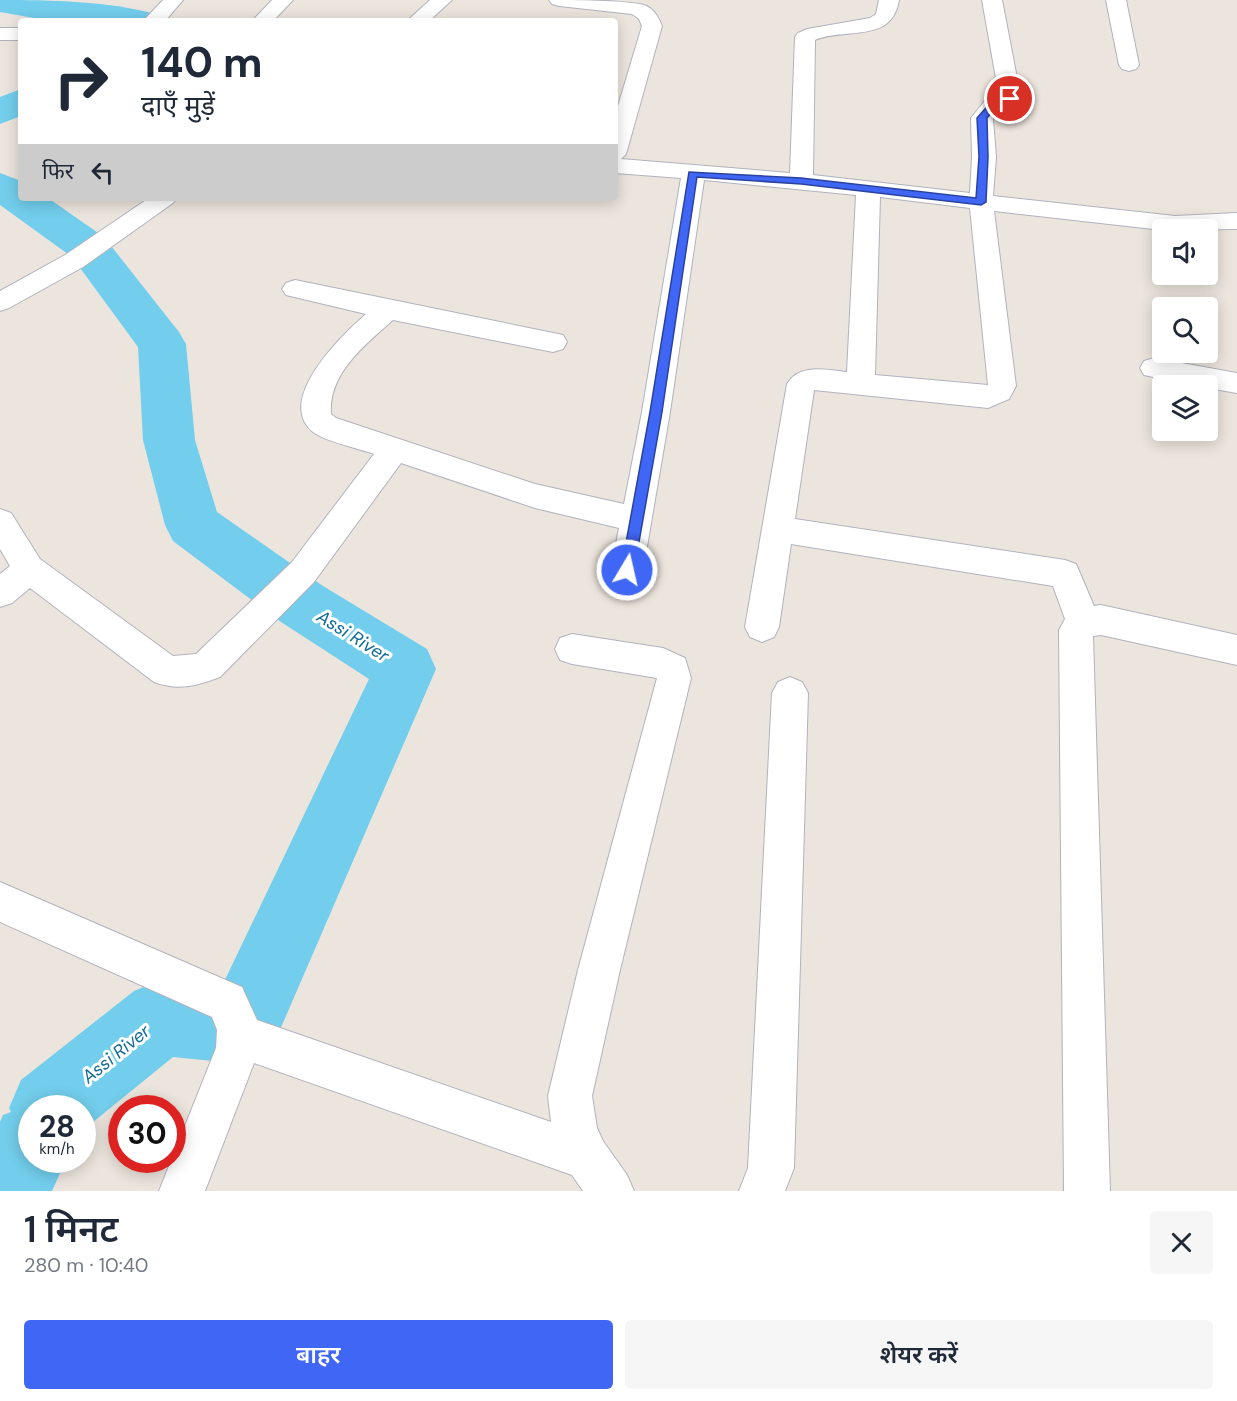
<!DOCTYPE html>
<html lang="hi">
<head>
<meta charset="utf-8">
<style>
	body { margin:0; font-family:"DM Sans","Noto Sans Devanagari",sans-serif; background:#f6f6f7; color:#1f2937; height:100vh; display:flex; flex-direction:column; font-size:22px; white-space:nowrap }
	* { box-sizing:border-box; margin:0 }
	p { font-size:20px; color:#747a83 }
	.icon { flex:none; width:33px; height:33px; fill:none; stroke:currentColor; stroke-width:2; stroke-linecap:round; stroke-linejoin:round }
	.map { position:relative; height:1191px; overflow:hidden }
	.details { display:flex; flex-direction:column; background:#fff; flex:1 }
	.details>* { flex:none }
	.guide { position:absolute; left:18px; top:18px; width:600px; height:183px; border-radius:6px; box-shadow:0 3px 15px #0003; background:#fff; color:#1f2937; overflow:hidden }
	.tools { position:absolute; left:1152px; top:219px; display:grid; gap:12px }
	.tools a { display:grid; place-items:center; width:66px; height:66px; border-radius:6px; background:#fff; box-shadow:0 3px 15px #0003; font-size:30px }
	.speed { position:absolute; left:18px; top:1095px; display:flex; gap:12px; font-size:30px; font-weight:700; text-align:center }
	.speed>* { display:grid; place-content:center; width:78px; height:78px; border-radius:50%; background:#fff; box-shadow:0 3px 15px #0003; line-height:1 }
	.speed small { font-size:15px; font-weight:400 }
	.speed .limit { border:9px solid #d22; background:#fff; color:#111 }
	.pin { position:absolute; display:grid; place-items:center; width:51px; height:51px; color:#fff; margin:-26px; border:3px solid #fff; border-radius:50%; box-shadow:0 2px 6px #0007 }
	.me { position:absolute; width:66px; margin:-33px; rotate:9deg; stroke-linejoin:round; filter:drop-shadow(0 0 4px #0008) }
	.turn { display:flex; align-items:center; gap:21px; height:126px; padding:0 24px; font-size:27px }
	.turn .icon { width:78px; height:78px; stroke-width:2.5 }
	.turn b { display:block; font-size:42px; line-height:51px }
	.then { display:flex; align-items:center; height:57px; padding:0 24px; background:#0003; gap:12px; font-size:22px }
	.round { display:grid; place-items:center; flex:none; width:63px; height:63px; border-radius:6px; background:#f6f6f7 }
	.head { display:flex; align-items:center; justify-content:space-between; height:102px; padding:0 24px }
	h1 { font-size:36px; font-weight:600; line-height:45px }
	.primary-button { display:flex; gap:12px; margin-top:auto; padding:12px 24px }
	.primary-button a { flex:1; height:69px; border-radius:6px; background:#4066f5; color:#fff; font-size:24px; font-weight:600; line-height:69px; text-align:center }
	.primary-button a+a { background:#f6f6f7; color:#1f2937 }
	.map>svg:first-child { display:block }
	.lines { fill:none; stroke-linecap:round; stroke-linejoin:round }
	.river { fill:#72ceec; fill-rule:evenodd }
	.minor-casing { stroke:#b0b3be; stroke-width:2 }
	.minor { fill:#fff; fill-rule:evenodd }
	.route { fill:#4066f5; stroke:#2a429f; stroke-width:1.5 }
	.labels { text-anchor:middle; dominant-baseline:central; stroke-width:6; stroke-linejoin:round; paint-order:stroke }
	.water-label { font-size:18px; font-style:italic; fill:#116c98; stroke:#fff }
</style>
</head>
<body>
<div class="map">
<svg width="1237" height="1191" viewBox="0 0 1237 1191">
	<rect width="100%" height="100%" fill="#ece5dd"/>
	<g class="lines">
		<g class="river">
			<path d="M0,0c51,0 107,1 156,14l6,7h-111l-51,-9z"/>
			<polygon points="21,89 21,116 0,124 0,97"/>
			<polygon points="0,173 21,181 21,198 48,198 104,237 179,332 186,344 195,440 217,512 323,586 427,649 436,669 270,1053 243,1064 173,1057 82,1131 82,1108 32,1108 32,1160 66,1160 52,1191 0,1191 0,1122 3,1115 11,1112 9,1108 21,1080 134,991 161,980 222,986 369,679 281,622 173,541 165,525 143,440 138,347 72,257 0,205"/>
		</g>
		<g class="minor-casing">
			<g id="minor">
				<polygon points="163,0 183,0 165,21 143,21"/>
				<polygon points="272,0 293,0 273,21 252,21"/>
				<polygon points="430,0 452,0 429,21 407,21"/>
				<path d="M549,0c25,0 74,0 95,5 10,4 14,11 18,21l-36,128 -5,5 169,14 5,-136 3,-4 9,-4 63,-11 6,-4 3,-14h20c-7,44 -53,27 -84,40l-2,135 157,18 2,-36 -1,-39 16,-20 12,-3 -17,-95h20l19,99 -3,5 -15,4 -10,11 3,38 -3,39 182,20 62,-3v16l-75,1 -168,-19 22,175 -7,13 -21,9 -174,-18 -19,129 270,41 11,4 18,42 7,-1 136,30v30l-136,-30 -8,1 17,555h-46l-5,-561 6,-11 -12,-33 -262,-42 -12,83 -5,10 -12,5 -12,-5 -5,-10 42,-243c12,-21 40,-14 60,-12l9,-177 -152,-15 -34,232 -27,158 -5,10 -11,4 -11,-4 -5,-10 8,-42 -84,-20 -134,-45 -87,119 -94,95c-24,9 -42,14 -66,5l-124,-94 -18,15 -12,4v-33l10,-8 -10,-17v-40l11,4 29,46 133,97 23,-2 96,-92 82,-108c-16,-6 -48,-12 -61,-22 -39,-32 30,-98 53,-118l-80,-19 -4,-6 4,-6 9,-3 268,55 4,7 -4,7 -10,3 -160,-32c-27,24 -65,53 -62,94l5,4 199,66 89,20 18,-92 39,-234 -66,-5v-57l27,-90 -3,-7 -7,-5 -73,-8 -7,-2zM880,197l90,11 18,177 -113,-10z"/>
				<polygon points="1106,0 1126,0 1139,65 1136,69 1129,71 1122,69 1119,65"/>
				<rect x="0" y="28" width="21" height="12"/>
				<polygon points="149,198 177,198 173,203 83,267 9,308 0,311 0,291 65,255"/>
				<polygon points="1154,358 1237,373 1237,393 1208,388 1208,386 1195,386 1144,375 1140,368 1144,361"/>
				<polygon points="572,634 663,648 685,658 691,678 620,970 592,1096 597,1128 603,1141 627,1175 634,1191 583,1191 572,1175 254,1063 205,1191 159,1191 216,1048 217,1030 212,1017 0,922 0,882 242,987 257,1020 551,1122 548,1096 578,970 657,678 572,664 560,660 555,649 560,638"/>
				<polygon points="790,677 802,682 808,693 794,1168 785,1191 739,1191 748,1168 772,693 778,682"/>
			</g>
		</g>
		<use href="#minor" class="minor"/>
	</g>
	<polygon class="route" points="1010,96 1013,97 1013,101 998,105 987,118 988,157 986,202 981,205 801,184 697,177 662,412 634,570 627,576 623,574 621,570 650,412 689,172 801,178 976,198 979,157 977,118 992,101"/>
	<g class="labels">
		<g class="water-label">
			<text transform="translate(353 636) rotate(32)">Assi River</text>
			<text transform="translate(116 1054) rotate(-39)">Assi River</text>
		</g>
	</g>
</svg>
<div class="tools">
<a><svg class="icon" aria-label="sound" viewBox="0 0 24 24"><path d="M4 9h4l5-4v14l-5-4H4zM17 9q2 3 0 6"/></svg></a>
<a><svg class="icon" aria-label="search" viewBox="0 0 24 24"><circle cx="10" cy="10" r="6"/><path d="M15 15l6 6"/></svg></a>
<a><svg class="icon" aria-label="layers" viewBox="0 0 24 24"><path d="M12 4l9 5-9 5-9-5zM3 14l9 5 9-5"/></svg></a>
</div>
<div class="speed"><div>28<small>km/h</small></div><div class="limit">30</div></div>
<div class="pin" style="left:1010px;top:99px;background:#d93025"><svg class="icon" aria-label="arrive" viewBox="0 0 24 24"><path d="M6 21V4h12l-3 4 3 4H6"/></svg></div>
<svg class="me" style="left:627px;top:570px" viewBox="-20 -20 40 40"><circle r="17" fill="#4066f5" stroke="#fff" stroke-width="3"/><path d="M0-11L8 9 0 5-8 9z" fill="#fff"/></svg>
<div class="guide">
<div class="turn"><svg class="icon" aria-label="right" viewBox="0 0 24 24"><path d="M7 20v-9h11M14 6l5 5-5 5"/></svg><div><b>140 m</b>दाएँ मुड़ें</div></div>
<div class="then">फिर<svg class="icon" aria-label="left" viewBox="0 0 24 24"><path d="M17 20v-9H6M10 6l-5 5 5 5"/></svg></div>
</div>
</div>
<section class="details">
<div class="head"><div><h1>1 मिनट</h1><p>280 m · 10:40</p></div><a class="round"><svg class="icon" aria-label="close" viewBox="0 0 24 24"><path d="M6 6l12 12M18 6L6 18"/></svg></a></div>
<div class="primary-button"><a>बाहर</a><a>शेयर करें</a></div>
</section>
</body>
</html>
